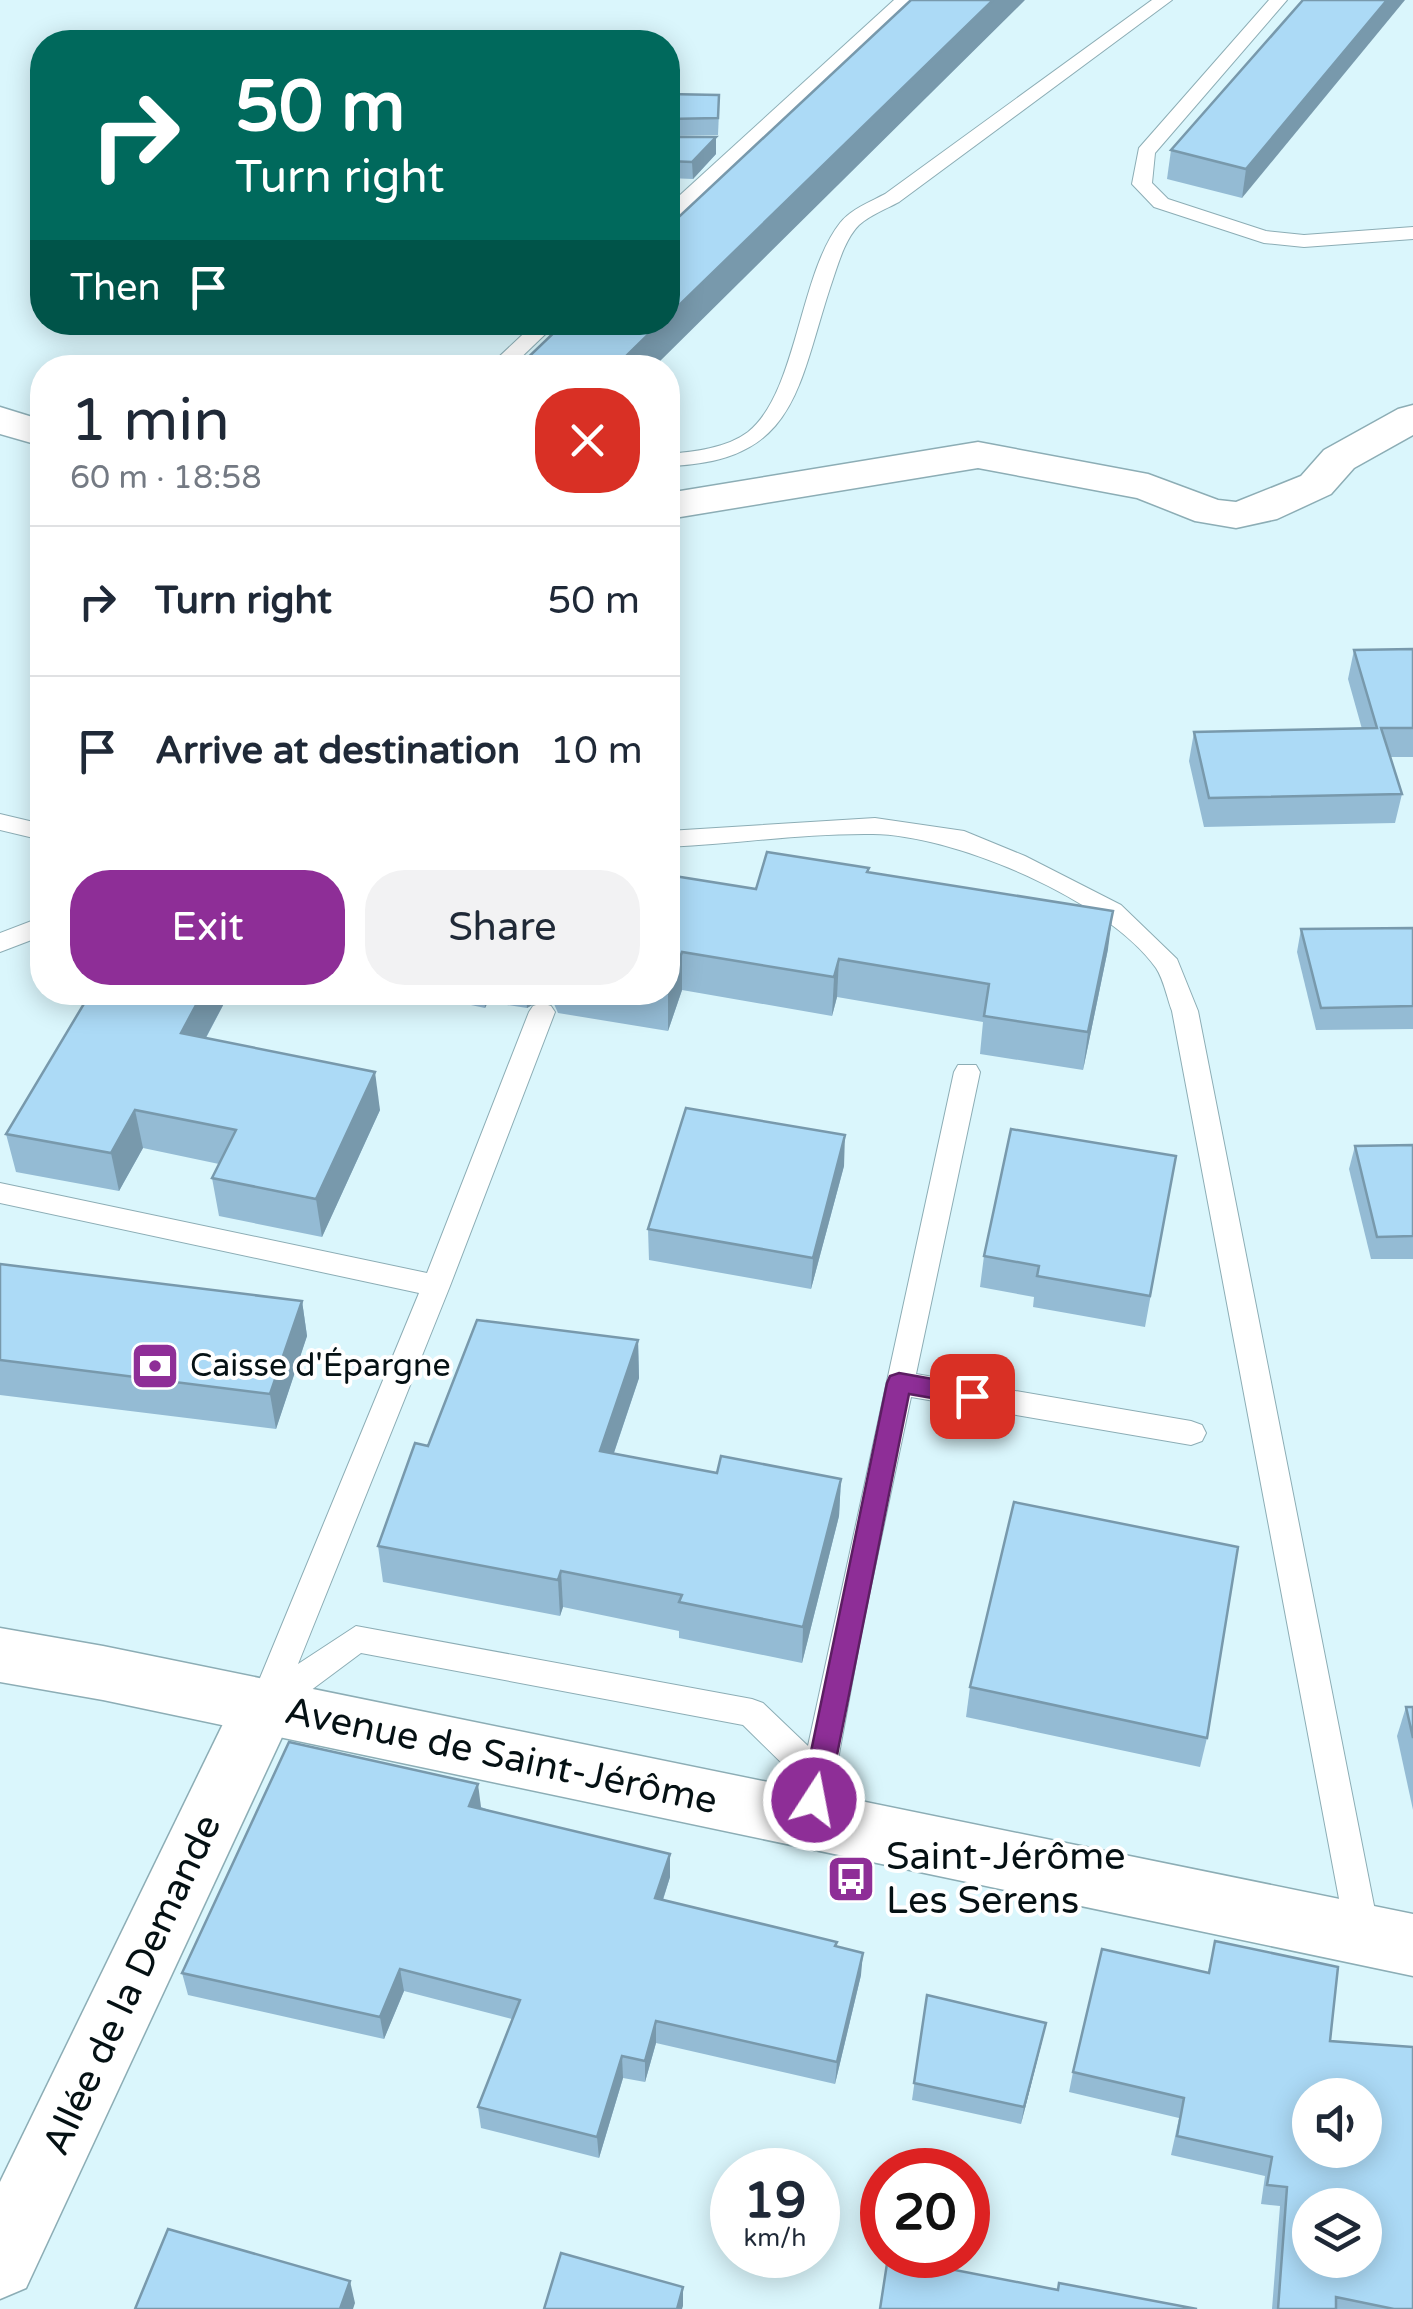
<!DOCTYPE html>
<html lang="en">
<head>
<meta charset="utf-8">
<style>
	body { margin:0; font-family:"Varela Round",sans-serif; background:#f2f2f3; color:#1f2937; height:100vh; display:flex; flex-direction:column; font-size:38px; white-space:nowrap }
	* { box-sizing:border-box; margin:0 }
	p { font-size:32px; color:#747a83 }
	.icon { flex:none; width:55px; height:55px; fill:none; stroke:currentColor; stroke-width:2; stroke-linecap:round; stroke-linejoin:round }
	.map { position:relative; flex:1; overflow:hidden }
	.side { position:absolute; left:30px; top:355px; width:650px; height:650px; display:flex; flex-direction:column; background:#fff; border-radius:40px; box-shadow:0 5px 25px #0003 }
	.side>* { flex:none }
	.guide { position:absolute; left:30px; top:30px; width:650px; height:305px; border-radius:40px; box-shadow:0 5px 25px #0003; background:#00695c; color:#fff; overflow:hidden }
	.fabs { position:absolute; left:1292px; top:2078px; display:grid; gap:20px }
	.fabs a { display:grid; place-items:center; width:90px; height:90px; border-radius:50%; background:#fff; box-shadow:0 5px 25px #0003; font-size:50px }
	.speed { position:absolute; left:710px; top:2148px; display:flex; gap:20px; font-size:50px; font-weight:700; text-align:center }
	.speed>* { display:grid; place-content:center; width:130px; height:130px; border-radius:50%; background:#fff; box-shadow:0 5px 25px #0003; line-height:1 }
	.speed small { font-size:25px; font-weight:400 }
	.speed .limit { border:15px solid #d22; background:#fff; color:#111 }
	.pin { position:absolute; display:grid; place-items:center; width:85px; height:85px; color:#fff; margin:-42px; border-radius:20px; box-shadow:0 5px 15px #0006 }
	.me { position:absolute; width:110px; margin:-55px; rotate:11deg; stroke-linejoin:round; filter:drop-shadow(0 0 8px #0008) }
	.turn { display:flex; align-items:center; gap:35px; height:210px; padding:0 40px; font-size:45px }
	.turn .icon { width:130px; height:130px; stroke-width:2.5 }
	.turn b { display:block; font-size:70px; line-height:85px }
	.then { display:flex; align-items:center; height:95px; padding:0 40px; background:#0003; gap:20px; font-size:38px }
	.round { display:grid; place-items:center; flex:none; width:105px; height:105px; border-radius:40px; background:#f2f2f3 }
	.headline { display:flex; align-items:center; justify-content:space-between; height:170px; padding:0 40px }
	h1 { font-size:60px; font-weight:600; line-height:75px }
	.button { display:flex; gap:20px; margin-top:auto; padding:20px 40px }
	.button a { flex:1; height:115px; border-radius:40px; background:#8e2e97; color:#fff; font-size:40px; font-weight:600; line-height:115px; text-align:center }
	.button a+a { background:#f2f2f3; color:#1f2937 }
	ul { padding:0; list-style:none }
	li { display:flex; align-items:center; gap:30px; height:150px; padding:0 40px; border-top:2px solid #e0e1e3 }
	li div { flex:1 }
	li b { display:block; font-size:38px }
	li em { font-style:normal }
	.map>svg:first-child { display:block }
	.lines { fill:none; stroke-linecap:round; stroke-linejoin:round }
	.service-casing { stroke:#8cadb5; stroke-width:2 }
	.minor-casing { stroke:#8cadb5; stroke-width:3 }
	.tertiary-casing { stroke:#8cadb5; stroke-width:3 }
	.service { fill:#fff; fill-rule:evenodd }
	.minor { fill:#fff; fill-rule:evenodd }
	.tertiary { fill:#fff; fill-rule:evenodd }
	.wall { fill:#94bbd4 }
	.shaded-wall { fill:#7899ac }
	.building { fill:#acdaf6; stroke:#7899ac; stroke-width:2.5; fill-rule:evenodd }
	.route { fill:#8e2e97; stroke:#5c1e62; stroke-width:2.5 }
	.labels { text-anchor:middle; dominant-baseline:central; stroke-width:8; stroke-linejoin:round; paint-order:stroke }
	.poi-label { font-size:32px; fill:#051114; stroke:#fff; text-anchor:start }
	.near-street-label { font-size:38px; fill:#051114; stroke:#fff }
	.near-poi-label { font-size:38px; fill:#051114; stroke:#fff; text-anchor:start }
</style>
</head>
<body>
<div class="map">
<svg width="1413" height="2309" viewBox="0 0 1413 2309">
	<rect width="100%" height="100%" fill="#daf6fc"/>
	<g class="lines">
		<g class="service-casing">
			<g id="service">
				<polygon points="894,0 913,0 675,220 668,222 668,206"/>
				<path d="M1152,0h20l-273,202c-13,7 -29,13 -40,23 -15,15 -22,43 -29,63 -33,101 -34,174 -162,178v-12c25,-2 59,-6 80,-22 49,-39 51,-157 92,-209 11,-14 30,-21 45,-29z"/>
				<polygon points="1269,0 1287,0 1155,153 1152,183 1168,199 1266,231 1304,235 1413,227 1413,239 1304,247 1264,243 1154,207 1132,184 1139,148"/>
				<polygon points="536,322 558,322 510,368 487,368"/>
				<polygon points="0,814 42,824 42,840 0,830"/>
				<path d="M875,818l89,13 61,25 96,49 56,54 21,52 182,925 -5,11 -12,5 -12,-5 -5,-11 -174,-925c-5,-13 -8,-31 -16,-43 -48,-68 -201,-133 -283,-134 -68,-1 -137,10 -205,13v-16z"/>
				<polygon points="42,917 42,936 0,952 0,933"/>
				<polygon points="542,1003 551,1006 555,1012 450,1286 298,1664 356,1626 752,1699 763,1703 808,1746 954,1072 958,1065 976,1065 980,1072 916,1374 1191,1421 1202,1425 1206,1433 1202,1441 1191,1445 911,1397 862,1628 827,1820 822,1830 810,1835 798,1830 793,1820 801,1782 743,1725 361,1653 275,1717 264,1721 253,1717 248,1707 419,1293 0,1203 0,1183 427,1273 529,1012 533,1006"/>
			</g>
		</g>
		<g class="minor-casing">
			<g id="minor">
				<polygon points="1413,405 1413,435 1354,468 1331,494 1277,519 1236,528 1195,521 1137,498 978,468 668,519 668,493 978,442 1148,474 1218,500 1236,502 1301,476 1324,450 1398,409"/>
				<polygon points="0,407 42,420 42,446 0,434"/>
				<polygon points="264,1679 287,1687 296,1707 26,2288 0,2299 0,2182 241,1687"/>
			</g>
		</g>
		<g class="tertiary-casing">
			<polygon id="tertiary" points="0,1628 103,1646 1413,1914 1413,1976 103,1700 0,1682"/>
		</g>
		<use href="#service" class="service"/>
		<use href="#minor" class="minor"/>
		<use href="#tertiary" class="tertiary"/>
	</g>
	<g class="wall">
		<polygon points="1303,0 1242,198 1167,179 1171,150"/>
		<polygon points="668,94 719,112 718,135 668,136"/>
		<polygon points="668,136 668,137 716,154 693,179 668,178"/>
		<polygon points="1413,649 1413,757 1390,757 1402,794 1395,823 1204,827 1189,761 1194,732 1362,729 1348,679 1354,650"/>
		<polygon points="869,873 1108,949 1083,1070 980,1054 983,1022 837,997 832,1016 682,990 668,1031 558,1013 554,1004 543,999 527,1008 488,1002 485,1008 410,992 668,992 668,875 756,889"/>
		<polygon points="1413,928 1413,1029 1316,1030 1297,952 1301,929"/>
		<polygon points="91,992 230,992 206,1038 380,1110 322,1237 219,1216 212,1178 219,1164 143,1148 119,1191 16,1172 6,1134"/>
		<polygon points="1413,1145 1413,1259 1371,1259 1349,1169 1355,1146"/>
		<polygon points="1176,1156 1145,1327 1033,1307 1034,1297 980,1287 984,1256"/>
		<polygon points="844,1166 811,1289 649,1260 648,1229"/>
		<polygon points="0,1264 302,1301 307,1336 276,1429 0,1395"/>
		<polygon points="638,1340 639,1378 614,1453 717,1473 841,1479 839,1516 802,1663 679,1638 679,1631 563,1607 560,1616 383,1582 378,1546 428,1446"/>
		<polygon points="970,1687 1207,1738 1200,1767 966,1717"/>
		<polygon points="1406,1707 1413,1707 1413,1810 1397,1736"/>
		<polygon points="481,1807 670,1877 663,1900 836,1947 861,1975 835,2084 656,2043 645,2082 623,2078 599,2158 481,2128 478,2107 512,2019 404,1991 384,2039 188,1995 182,1973"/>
		<polygon points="1215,1941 1330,2041 1413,2309 1272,2309 1280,2206 1261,2204 1265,2176 1171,2155 1179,2118 1069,2092 1073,2072 1208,1972"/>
		<polygon points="927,1995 1042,2041 1021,2124 912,2100"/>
	</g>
	<g class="shaded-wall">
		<polygon points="993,0 1025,0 653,368 614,368 661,322 668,322 668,316"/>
		<polygon points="1387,0 1405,0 1242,198 1246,169"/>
		<polygon points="716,137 716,154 693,179 692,162"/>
		<polygon points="1113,911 1108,949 1083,1070 1088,1032"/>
		<polygon points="682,952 682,990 668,1031 668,993"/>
		<polygon points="839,959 837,997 832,1016 834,977"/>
		<polygon points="203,992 230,992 188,1071 181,1033"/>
		<polygon points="484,992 487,992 488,1002 485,1008"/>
		<polygon points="526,992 543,992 543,999 527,1008"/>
		<polygon points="375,1072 380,1110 322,1237 316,1199"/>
		<polygon points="135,1110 143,1148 119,1191 111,1153"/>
		<polygon points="845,1135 844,1166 811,1289 813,1258"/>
		<polygon points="302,1301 307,1336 276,1429 270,1394"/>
		<polygon points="638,1340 639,1378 602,1488 600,1451"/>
		<polygon points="841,1479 839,1516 802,1663 803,1627"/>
		<polygon points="561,1571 563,1607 560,1616 558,1580"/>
		<polygon points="478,1784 481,1807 472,1829 469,1806"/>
		<polygon points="670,1854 670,1877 656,1921 655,1898"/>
		<polygon points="863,1953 861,1975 835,2084 837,2062"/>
		<polygon points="400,1969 404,1991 384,2039 380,2017"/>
		<polygon points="656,2021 656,2043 645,2082 645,2061"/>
		<polygon points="1046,2023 1042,2041 1021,2124 1024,2107"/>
		<polygon points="622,2056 623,2078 599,2158 597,2137"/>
		<polygon points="350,2281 355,2303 353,2309 340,2309"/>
		<polygon points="683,2287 683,2306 682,2309 677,2309"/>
	</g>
	<g class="building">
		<polygon points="911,0 993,0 668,316 668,227"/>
		<polygon points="1303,0 1387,0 1246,169 1171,150"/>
		<polygon points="668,94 719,95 718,118 668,119"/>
		<polygon points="668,136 668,137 716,137 692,162 668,161"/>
		<polygon points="565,322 661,322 614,368 517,368"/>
		<polygon points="1413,649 1413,728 1381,728 1402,794 1209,798 1194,732 1377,728 1354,650"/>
		<polygon points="767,852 869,868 867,872 1113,911 1088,1032 984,1016 989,984 839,959 834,977 682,952 668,993 667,992 668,875 756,889"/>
		<polygon points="1413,928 1413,1006 1321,1008 1301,929"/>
		<polygon points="91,992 203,992 181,1033 375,1072 316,1199 212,1178 236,1130 135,1110 111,1153 6,1134"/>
		<polygon points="686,1108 845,1135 813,1258 648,1229"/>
		<polygon points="1011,1129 1176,1156 1150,1296 1037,1276 1039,1266 984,1256"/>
		<polygon points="1413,1145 1413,1236 1377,1237 1355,1146"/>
		<polygon points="0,1264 302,1301 270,1394 0,1360"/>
		<polygon points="477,1320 638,1340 600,1451 717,1473 721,1456 841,1479 803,1627 679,1602 682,1595 561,1571 558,1580 378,1546 415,1443 428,1446"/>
		<polygon points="1014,1502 1238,1547 1207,1738 970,1687"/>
		<polygon points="1406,1707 1413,1707 1413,1738"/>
		<polygon points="289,1742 478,1784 469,1806 670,1854 655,1898 837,1942 835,1946 863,1953 837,2062 656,2021 645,2061 622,2056 597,2137 478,2107 520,2000 400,1969 380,2017 182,1973"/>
		<path d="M1215,1941l123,26 -8,74 83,6v262h-19l-58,-12v12h-58l9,-122 -20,-2 5,-28 -95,-21 7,-38 -111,-26 29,-123 107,24zM1310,2095h55v55h-55zM1310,2205h55v55h-55z"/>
		<polygon points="927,1995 1046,2023 1024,2107 914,2083"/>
		<polygon points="168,2229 350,2281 340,2309 135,2309"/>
		<polygon points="561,2253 683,2287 677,2309 544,2309"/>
		<polygon points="888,2257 1058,2290 1059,2283 1197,2309 880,2309"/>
	</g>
	<polygon class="route" points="899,1373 972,1386 981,1389 984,1396 981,1402 972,1405 909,1394 828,1800 824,1808 814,1812 805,1808 801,1800 887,1383 890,1376"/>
	<defs>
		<g id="bank-square" transform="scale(2.5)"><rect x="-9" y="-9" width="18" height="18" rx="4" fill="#8e2e97" stroke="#fff"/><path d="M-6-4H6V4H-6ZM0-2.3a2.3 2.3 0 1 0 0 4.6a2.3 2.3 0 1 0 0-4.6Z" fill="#fff"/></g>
		<g id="bus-square" transform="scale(2.5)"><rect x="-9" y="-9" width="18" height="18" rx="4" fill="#8e2e97" stroke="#fff"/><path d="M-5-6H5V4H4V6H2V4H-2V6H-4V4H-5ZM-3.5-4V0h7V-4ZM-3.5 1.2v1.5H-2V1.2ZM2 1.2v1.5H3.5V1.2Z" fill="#fff"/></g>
	</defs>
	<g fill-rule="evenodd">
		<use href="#bank-square" x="155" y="1366"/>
		<use href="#bus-square" x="851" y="1879"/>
	</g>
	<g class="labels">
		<g class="poi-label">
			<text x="190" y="1366">Caisse d'Épargne</text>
		</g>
		<g class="near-street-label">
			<text transform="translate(501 1756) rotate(12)">Avenue de Saint-Jérôme</text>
			<text transform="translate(132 1985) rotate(-65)">Allée de la Demande</text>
		</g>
		<g class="near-poi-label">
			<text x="886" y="1857">Saint-Jérôme<tspan x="886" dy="44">Les Serens</tspan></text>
		</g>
	</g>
</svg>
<div class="fabs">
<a><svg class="icon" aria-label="sound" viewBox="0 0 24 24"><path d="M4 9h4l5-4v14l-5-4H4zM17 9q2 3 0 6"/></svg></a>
<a><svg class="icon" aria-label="layers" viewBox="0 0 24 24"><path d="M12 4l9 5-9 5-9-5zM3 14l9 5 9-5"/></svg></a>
</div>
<div class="speed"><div>19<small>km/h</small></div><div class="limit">20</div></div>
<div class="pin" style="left:972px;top:1396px;background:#d93025"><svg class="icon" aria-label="arrive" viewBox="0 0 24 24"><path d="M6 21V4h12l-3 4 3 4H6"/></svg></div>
<svg class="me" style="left:814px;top:1800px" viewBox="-20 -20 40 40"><circle r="17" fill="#8e2e97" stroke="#fff" stroke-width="3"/><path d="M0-11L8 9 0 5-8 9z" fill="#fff"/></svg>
<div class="guide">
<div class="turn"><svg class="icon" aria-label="right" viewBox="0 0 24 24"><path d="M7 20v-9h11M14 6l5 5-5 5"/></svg><div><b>50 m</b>Turn right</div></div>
<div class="then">Then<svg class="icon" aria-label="arrive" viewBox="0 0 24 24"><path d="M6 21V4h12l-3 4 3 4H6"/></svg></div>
</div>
<section class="side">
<div class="headline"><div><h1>1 min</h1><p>60 m · 18:58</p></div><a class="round" style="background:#d93025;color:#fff"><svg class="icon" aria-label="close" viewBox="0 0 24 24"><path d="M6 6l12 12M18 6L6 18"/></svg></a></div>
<ul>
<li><svg class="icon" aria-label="right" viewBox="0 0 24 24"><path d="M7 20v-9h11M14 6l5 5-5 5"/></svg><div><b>Turn right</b></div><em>50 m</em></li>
<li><svg class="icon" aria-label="arrive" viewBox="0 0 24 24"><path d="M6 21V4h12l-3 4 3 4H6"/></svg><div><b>Arrive at destination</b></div><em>10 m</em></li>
</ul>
<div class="button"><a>Exit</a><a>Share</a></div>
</section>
</div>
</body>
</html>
